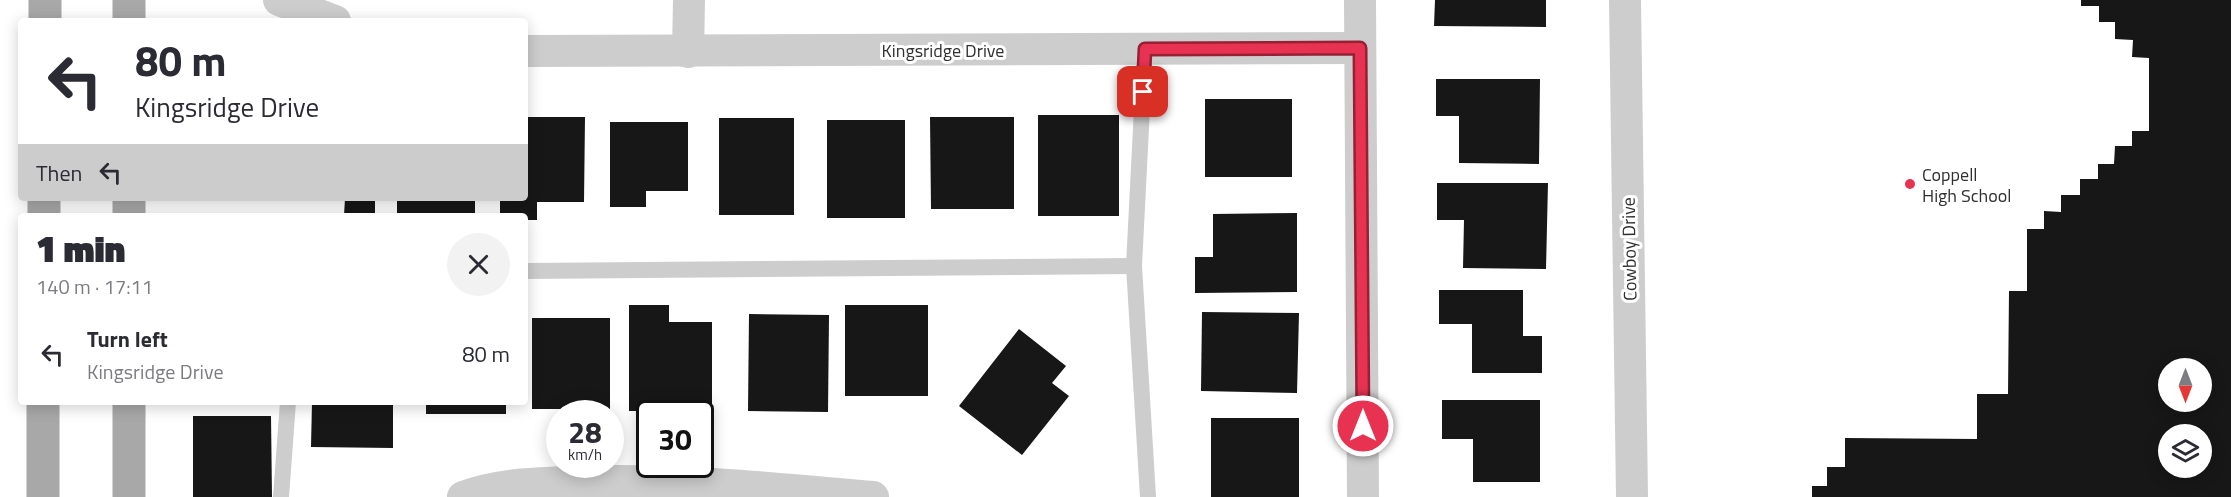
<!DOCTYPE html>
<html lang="en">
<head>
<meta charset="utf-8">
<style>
	body { margin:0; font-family:"Titillium Web",sans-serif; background:#f2f2f3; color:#2b2b33; height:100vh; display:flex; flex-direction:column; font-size:22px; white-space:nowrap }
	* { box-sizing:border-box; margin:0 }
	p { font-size:20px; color:#7c7c81 }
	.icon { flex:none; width:33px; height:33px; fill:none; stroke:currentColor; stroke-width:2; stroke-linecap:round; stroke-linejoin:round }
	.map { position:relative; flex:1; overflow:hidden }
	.sheet { position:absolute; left:18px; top:213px; width:510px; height:192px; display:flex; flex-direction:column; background:#fff; border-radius:6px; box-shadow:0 3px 15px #0003 }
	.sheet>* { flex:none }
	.hud { position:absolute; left:18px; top:18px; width:510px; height:183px; border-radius:6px; box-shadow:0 3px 15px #0003; background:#fff; color:#2b2b33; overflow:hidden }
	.needle { width:39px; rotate:180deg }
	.tools { position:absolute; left:2158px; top:358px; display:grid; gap:12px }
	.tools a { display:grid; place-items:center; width:54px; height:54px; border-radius:50%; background:#fff; box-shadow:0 3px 15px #0003; font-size:30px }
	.speed { position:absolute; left:546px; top:400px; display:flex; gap:12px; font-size:30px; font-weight:700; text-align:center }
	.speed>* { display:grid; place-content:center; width:78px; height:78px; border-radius:50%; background:#fff; box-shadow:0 3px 15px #0003; line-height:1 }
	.speed small { font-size:15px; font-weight:400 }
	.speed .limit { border:3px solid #111; border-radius:9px; background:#fff; color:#111 }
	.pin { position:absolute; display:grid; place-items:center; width:51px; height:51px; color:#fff; margin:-26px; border-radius:12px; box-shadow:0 3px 9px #0006 }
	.me { position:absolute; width:66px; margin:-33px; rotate:0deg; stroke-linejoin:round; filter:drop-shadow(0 0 4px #0008) }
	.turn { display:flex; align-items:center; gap:21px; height:126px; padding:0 18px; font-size:27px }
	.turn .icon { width:78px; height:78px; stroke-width:2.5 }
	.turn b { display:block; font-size:42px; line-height:51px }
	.then { display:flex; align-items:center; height:57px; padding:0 18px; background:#0003; gap:12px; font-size:22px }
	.round { display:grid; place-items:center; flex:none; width:63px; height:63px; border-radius:32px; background:#f2f2f3 }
	.overview { display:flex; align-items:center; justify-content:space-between; height:102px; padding:0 18px }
	h1 { font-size:36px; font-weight:800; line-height:45px }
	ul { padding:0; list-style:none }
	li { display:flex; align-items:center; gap:18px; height:78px; padding:0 18px }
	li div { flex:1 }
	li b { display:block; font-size:22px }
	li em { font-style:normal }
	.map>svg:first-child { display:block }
	.building { fill:#171717; fill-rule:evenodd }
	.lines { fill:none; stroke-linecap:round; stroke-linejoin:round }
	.lane { stroke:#cdcdcd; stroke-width:16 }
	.street { stroke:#cdcdcd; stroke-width:32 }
	.primary { stroke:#a8a8a8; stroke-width:33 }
	.route-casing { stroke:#972035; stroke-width:15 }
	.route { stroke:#e83252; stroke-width:10 }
	.poi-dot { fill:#e83252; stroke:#fff; stroke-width:2 }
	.labels { text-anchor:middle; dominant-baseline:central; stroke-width:6; stroke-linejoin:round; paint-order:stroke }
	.street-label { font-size:18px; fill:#303030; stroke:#fff }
	.poi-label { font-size:18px; fill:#303030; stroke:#fff; text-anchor:start }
</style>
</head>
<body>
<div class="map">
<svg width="2231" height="497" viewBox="0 0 2231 497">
	<rect width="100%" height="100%" fill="#fff"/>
	<g class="building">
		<polygon points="1435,0 1546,0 1546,27 1434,26"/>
		<path d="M2081,0h150v497h-419v-11h15v-19h18v-29l132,1v-45h31l1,-103h18v-62h17v-18l17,1v-17h19v-16h18v-15h16l1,-18h17v-15h17v-73l-17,-1 1,-17 -18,-1v-17h-16v-16h-18zM2169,369h33v33h-33zM2169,435h33v33h-33z"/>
		<polygon points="1436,79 1540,79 1539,164 1459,163 1459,116 1436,116"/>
		<rect x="1205" y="99" width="87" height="78"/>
		<rect x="1038" y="115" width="81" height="101"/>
		<polygon points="525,117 585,117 584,202 537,202 537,220 525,220 525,216 500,216 500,198 525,198"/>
		<polygon points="930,117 1014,117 1014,209 931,209"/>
		<rect x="719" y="118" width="75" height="97"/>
		<rect x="827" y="120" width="78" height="98"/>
		<polygon points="610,122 688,122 688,191 646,191 646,207 610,207"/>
		<polygon points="1437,183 1548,183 1546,269 1463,268 1464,220 1437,220"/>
		<polygon points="345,198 375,198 375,216 344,216"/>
		<rect x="397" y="198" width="78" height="18"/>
		<polygon points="1297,213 1297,292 1195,293 1195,257 1213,257 1213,214"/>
		<polygon points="1439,290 1523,290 1523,336 1542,336 1542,373 1472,373 1472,324 1439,324"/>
		<polygon points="629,305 669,305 669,322 712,322 712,411 629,411"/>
		<rect x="845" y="305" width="83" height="91"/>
		<polygon points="1202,312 1299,313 1297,393 1201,391"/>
		<polygon points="749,314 829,315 828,412 748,411"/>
		<rect x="532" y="318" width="78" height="91"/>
		<polygon points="1019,329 1066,366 1052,383 1069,396 1022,455 959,406"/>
		<polygon points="1442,400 1540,400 1540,482 1473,482 1473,439 1442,439"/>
		<polygon points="312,402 393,402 393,448 311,447"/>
		<rect x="426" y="402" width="80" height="12"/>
		<polygon points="193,416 271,416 272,497 193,497"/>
		<rect x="1211" y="418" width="88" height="79"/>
	</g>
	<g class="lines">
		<g class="lane">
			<polyline points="1145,49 1134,266 1148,497"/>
			<polyline points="525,271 1134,266"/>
			<polyline points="281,497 288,402"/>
		</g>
		<g class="street">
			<polyline points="279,0 335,21"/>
			<polyline points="1360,0 1363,497"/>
			<polyline points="1625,0 1632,497"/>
			<polyline points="525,51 1360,48"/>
			<polyline points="688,52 689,0"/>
			<path d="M463,497c35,-13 73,-14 109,-15 100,-4 201,6 301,15"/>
		</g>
		<g class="primary">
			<polyline points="129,0 129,21"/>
			<polyline points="45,21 45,0"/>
			<polyline points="129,198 129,216"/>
			<polyline points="44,216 44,198"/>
			<polyline points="129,402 129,497"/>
			<polyline points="43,497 43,402"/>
		</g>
	</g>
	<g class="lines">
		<g class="route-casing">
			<polyline id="route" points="1143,92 1145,49 1360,48 1363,426"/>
		</g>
		<use href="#route" class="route"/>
	</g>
	<circle class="poi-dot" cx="1910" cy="184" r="6"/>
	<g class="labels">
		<g class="street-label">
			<text x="943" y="50">Kingsridge Drive</text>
			<text transform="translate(1629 249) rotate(-91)">Cowboy Drive</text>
		</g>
		<g class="poi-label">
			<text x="1922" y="174">Coppell<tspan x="1922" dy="21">High School</tspan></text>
		</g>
	</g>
</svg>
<div class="tools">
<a><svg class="needle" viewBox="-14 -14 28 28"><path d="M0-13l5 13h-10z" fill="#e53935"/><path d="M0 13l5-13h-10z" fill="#7c7c81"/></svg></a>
<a><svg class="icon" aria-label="layers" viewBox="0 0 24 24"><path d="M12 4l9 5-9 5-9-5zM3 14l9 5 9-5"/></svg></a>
</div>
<div class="speed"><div>28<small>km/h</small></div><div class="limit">30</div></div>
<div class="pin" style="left:1143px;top:92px;background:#d93025"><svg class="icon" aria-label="arrive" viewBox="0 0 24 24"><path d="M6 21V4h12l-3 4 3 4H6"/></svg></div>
<svg class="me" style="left:1363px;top:426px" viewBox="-20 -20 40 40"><circle r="17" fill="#e83252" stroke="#fff" stroke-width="3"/><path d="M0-11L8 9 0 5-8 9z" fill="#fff"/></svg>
<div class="hud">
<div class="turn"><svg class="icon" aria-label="left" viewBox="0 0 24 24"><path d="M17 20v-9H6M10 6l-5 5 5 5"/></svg><div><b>80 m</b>Kingsridge Drive</div></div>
<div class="then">Then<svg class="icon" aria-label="left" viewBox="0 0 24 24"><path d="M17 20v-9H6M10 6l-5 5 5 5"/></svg></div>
</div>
<section class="sheet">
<div class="overview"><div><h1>1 min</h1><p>140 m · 17:11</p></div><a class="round"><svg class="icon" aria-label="close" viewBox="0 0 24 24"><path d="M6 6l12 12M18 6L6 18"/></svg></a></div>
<ul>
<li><svg class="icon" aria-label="left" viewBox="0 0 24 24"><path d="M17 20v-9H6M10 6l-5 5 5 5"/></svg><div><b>Turn left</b><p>Kingsridge Drive</p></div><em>80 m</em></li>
</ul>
</section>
</div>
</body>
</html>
